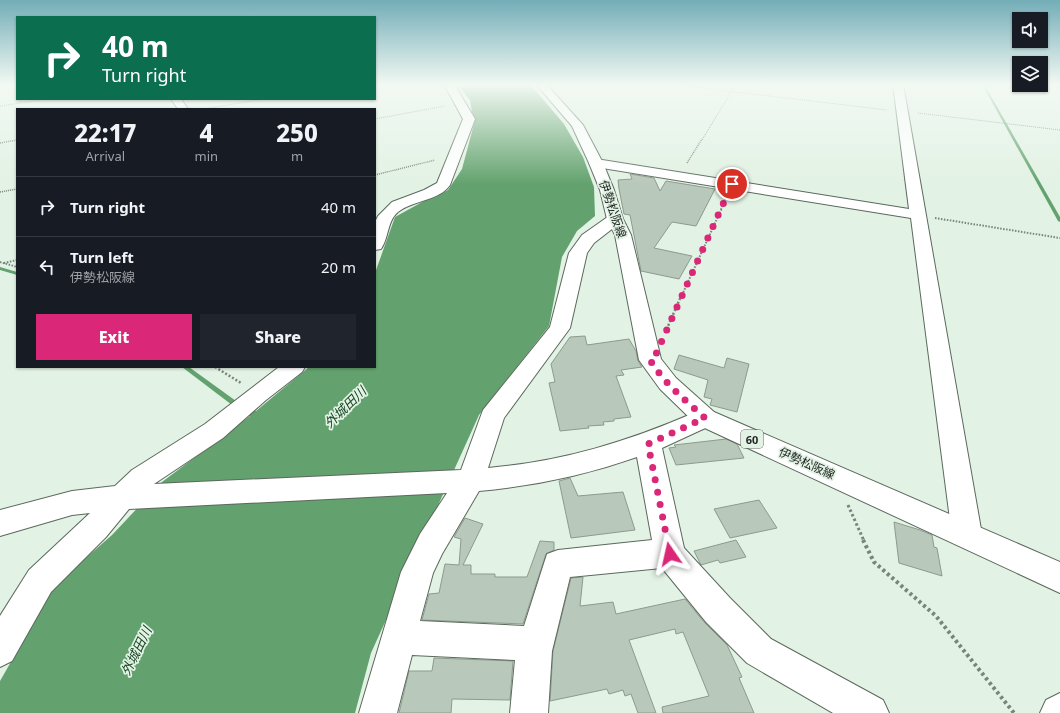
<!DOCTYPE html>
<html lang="en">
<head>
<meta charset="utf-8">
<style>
	body { margin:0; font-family:"Noto Sans","Noto Sans JP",sans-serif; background:#20242c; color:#f1f3f6; height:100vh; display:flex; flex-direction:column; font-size:15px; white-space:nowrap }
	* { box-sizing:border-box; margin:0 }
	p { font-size:13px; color:#9ea1a6 }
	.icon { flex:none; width:22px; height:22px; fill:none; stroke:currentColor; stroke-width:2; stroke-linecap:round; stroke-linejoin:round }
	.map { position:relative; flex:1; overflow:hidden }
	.sheet { position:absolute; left:16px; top:108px; width:360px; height:260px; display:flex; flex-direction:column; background:#171b24; border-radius:0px; box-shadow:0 1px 3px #0004 }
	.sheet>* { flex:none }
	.guide { position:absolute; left:16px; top:16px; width:360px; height:84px; border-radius:0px; box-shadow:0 1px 3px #0004; background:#0b6e4f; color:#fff; overflow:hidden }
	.fabs { position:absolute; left:1012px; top:12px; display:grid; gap:8px }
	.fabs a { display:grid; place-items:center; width:36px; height:36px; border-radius:0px; background:#171b24; box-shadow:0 1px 3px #0004; font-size:20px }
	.pin { position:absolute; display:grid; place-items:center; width:34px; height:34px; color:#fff; margin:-17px; border:2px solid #fff; border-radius:50%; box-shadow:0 1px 4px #0007 }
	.me { position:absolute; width:44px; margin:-22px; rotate:349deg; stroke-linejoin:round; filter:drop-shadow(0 0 3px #0008) }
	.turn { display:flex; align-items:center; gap:14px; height:84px; padding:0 20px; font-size:18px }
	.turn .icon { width:52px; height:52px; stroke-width:2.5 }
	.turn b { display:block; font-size:28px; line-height:34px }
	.eta { display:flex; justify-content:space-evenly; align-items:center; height:68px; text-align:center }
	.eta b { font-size:24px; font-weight:800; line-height:28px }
	.action { display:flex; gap:8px; margin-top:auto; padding:8px 20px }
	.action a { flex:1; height:46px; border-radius:0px; background:#db2777; color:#fff; font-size:16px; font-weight:800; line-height:46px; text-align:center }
	.action a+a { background:#20242c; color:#f1f3f6 }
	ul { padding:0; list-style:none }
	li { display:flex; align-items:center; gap:12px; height:60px; padding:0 20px; border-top:1px solid #363941 }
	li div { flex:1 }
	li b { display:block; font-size:15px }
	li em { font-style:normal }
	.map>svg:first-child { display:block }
	.water { fill:#63a26e }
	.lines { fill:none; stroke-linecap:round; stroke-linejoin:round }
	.stream { fill:#63a26e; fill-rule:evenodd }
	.building { fill:#b8c8ba; stroke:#8c9b8e }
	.minor-casing { stroke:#5b695d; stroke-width:2 }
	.major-casing { stroke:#5b695d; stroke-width:2 }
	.path-far5 { stroke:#79847b; stroke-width:1; stroke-dasharray:1 1; stroke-linecap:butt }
	.path-far4 { stroke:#79847b; stroke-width:1.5; stroke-dasharray:1 1; stroke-linecap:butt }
	.path-far3 { stroke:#79847b; stroke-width:2; stroke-dasharray:1.5 1.5; stroke-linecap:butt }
	.path-far2 { stroke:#79847b; stroke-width:2.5; stroke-dasharray:2 2; stroke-linecap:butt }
	.path-far1 { stroke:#79847b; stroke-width:3; stroke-dasharray:2.5 2.5; stroke-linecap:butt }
	.path { stroke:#79847b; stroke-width:4; stroke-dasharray:3 3; stroke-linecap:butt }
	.minor { fill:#fff; fill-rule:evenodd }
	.major { fill:#fff; fill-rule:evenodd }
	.route { stroke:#db2777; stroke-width:7; stroke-dasharray:0 12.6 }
	.labels { text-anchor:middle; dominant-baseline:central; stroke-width:3.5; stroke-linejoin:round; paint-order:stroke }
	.shield { fill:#e2f2e4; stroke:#5a625b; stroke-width:1 }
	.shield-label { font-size:11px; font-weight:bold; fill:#1f2520 }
	.street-label { font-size:12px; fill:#1f2520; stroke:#e2f2e4 }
	.water-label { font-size:13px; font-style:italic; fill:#184623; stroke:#e2f2e4 }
</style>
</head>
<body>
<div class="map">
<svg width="1060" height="713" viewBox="0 0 1060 713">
	<rect width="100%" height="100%" fill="#e2f2e4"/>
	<polygon class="water" points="457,84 530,84 564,124 583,157 594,187 595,216 577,231 562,257 549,326 479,415 371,653 355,713 0,713 0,681 55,585 112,535 162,482 250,416 248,414 253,411 256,411 309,367 375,367 375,273 395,217 424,201 448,190 462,169 474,124 470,100"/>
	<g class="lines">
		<g class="stream">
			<polygon points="982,84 984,84 1060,217 1060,222 1058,221"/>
			<polygon points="0,267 17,272 17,275 0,270"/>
			<polygon points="182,367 189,367 236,401 237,403 236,405 232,405"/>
		</g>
	</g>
	<g class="building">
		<polygon points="630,174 654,178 660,191 666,181 715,189 696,226 672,222 654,248 692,256 679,279 641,271 630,215 624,214 619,189 618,180 632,179"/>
		<polygon points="585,336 587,345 629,339 636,351 638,361 642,367 621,370 624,375 616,376 631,417 614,419 614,421 603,422 604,425 588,426 589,428 560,431 549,383 555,382 551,364 570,337"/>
		<polygon points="679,355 724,368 727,358 749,364 737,412 710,405 712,399 704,397 708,380 674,369"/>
		<polygon points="726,439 737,444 744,458 676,465 669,448 676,447 674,445"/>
		<polygon points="570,478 578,496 623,492 635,530 571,538 559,481"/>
		<polygon points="759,500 777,528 730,538 714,509"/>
		<polygon points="465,518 483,524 463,565 471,565 471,574 495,574 495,577 527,577 540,541 554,542 554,550 546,554 523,624 422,620 429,594 439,593 445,564 459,565 461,539 454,537"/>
		<polygon points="894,522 920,530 932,535 934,547 937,548 942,576 899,563"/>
		<polygon points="736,540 746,557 720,563 718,560 701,565 694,551"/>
		<polygon points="583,577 580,606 613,602 616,614 685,599 705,623 727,645 742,677 739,678 754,713 663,713 662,707 709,696 683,632 676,634 675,629 629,640 656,713 638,713 631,694 625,696 623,690 609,694 607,689 550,701 553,651 571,578"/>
		<polygon points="434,658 513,661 510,700 452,699 451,713 399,713 409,671 432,671"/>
	</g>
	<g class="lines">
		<g class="minor-casing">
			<g id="minor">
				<path d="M444,84h10l21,35 -25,66c-11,16 -37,15 -52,27 -11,9 -9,26 -17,37l-6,1v-28l3,-6 14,-14 32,-12 13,-7 26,-64z"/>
				<polygon points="893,84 903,84 982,535 978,544 967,548 956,544 952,535 911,218 596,167 591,166 589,163 591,160 596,159 909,209"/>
				<polygon points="171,99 181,99 188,109 178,109"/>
				<path d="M615,214l6,2 2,3 -2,3 -27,21 -7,10 -17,75 -66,90 -16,50c76,-7 139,-26 208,-56l9,-3 9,3 3,6 -3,6 -52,24 22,100 46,50 41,41 112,61 6,13h-56l-86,-50 -41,-41 -44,-54 -92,9 -18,74 -4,62h-38l5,-53 -103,-5 -15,58h-38l42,-141 19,-38 27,-41 -318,16 -23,28 -55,55 -39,69 -12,6v-51l29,-46 61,-57 -18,2 -72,21v-26l72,-19 43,-5 17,-16 73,-46 74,-57h26l-3,5 -36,28 -43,38 -69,46 307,-14 22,-60 67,-83 19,-74 13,-18 27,-19zM637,457l15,83 -94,10 -11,4 -23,72 -104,-5 13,-48 9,-19 37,-63c55,-5 107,-16 158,-34z"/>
				<polygon points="1060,693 1060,713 1040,713 1046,700"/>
			</g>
		</g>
		<g class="major-casing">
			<polygon id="major" points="536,84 546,84 583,125 603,163 614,190 623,219 631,235 661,359 676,378 714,412 1060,562 1060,593 696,424 660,389 639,360 615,235 607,219 600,190 589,163 572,126"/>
		</g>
		<g class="path-far5">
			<polyline points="669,84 887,110"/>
			<polyline points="0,106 47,99"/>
			<polyline points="203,109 264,99"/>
			<polyline points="918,113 1060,130"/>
			<polyline points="375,119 445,106"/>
			<polyline points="702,140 736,84"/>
		</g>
		<g class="path-far4">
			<polyline points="0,143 17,140"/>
			<polyline points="687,163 702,139"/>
			<polyline points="375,175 435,160"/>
			<polyline points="0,192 17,189"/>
			<polyline points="721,209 726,198"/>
		</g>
		<g class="path-far3">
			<polyline points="935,218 1060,238"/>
			<polyline points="0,262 17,267"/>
			<polyline points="4,263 17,260"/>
			<polyline points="682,295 722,208"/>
		</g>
		<g class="path-far2">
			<polyline points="665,333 682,294"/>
			<polyline points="215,367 241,383"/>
		</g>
		<polyline class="path-far1" points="848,505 864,541"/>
		<polyline class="path" points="863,540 874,562 936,616 1014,713"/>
		<use href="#minor" class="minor"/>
		<use href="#major" class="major"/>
	</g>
	<linearGradient id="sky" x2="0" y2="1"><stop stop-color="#73adb7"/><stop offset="0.46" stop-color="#f2f9f3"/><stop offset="1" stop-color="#f2f9f3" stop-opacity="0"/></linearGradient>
	<rect width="1060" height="184" fill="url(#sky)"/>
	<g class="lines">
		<path class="route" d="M670,554l-22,-110 57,-26c-20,-18 -41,-35 -55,-58l6,-6 76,-170"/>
	</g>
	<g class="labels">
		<rect class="shield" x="741" y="430" width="22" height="18" rx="3"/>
		<g class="shield-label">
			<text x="752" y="439">60</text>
		</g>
		<g class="street-label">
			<text transform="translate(613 209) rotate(71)">伊勢松阪線</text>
			<text transform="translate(807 463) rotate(24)">伊勢松阪線</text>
		</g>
		<g class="water-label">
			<text transform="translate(345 407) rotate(-44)">外城田川</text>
			<text transform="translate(136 651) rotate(-64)">外城田川</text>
		</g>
	</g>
</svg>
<div class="fabs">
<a><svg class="icon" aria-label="sound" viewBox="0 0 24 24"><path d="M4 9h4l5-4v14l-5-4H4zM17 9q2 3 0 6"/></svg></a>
<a><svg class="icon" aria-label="layers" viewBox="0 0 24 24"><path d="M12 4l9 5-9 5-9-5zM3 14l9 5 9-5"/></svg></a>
</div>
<div class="pin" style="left:732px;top:184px;background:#d93025"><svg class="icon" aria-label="arrive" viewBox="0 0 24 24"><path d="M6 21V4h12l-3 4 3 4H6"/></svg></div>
<svg class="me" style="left:670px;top:554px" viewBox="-20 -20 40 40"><path d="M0-17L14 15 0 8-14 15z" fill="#db2777" stroke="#fff" stroke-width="4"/></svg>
<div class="guide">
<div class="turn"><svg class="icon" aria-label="right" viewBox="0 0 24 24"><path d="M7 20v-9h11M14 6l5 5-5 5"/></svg><div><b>40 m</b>Turn right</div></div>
</div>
<section class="sheet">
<div class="eta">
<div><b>22:17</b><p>Arrival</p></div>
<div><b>4</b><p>min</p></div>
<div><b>250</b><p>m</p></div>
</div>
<ul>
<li><svg class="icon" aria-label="right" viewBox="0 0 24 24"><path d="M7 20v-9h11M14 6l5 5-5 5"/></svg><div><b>Turn right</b></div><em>40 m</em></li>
<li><svg class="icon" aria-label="left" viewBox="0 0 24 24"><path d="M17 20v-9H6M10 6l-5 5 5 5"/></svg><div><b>Turn left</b><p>伊勢松阪線</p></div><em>20 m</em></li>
</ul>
<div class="action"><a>Exit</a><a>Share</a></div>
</section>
</div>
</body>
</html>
